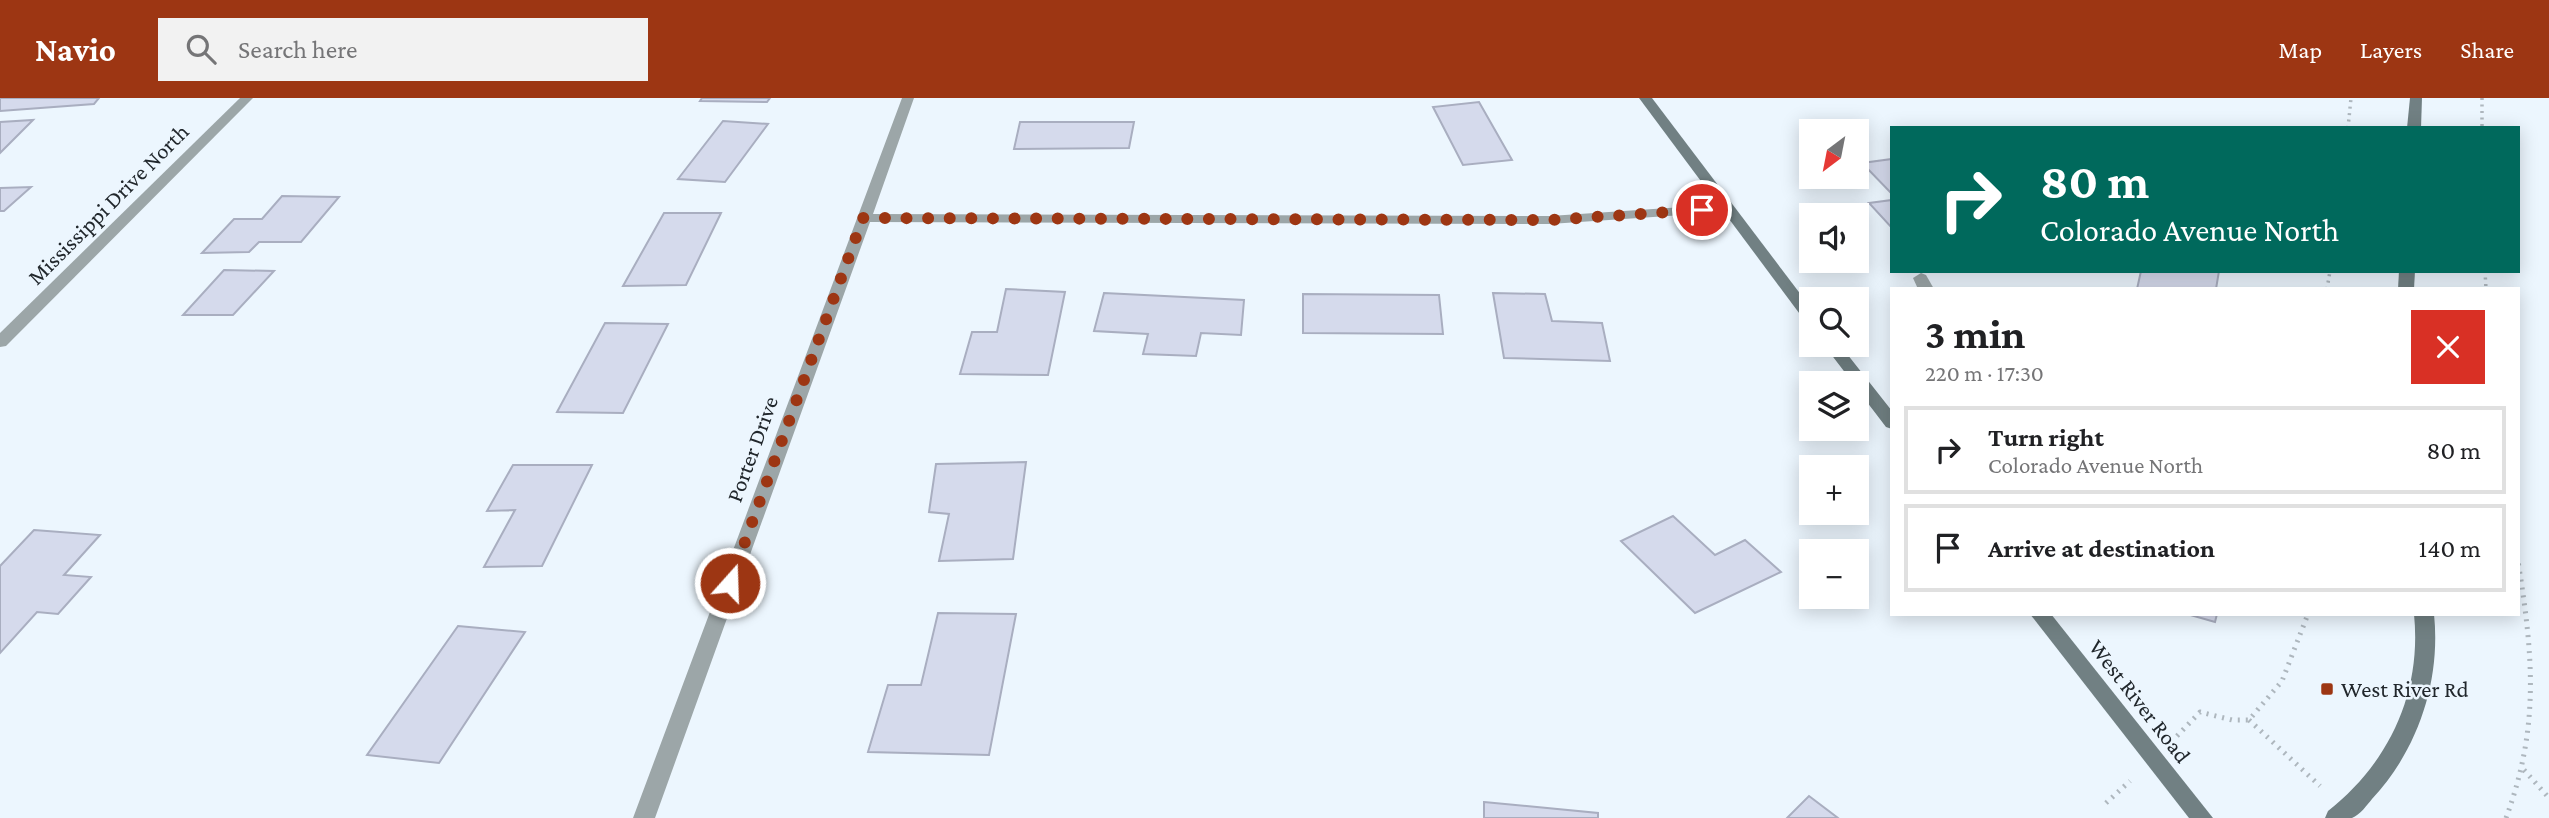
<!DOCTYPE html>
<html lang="en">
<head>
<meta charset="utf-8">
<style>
	body { margin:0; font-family:"Crimson Pro",serif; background:#f2f2f2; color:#202124; height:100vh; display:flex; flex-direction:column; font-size:26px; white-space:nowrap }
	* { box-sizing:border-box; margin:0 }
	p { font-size:23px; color:#757577 }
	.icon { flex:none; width:38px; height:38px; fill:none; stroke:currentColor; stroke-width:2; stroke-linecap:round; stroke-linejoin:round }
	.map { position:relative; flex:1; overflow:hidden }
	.panel { position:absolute; left:1890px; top:189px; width:630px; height:329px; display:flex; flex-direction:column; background:#fff; border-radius:0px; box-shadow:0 4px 18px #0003 }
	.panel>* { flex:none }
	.hud { position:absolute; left:1890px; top:28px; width:630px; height:147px; border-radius:0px; box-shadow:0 4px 18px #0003; background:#00695c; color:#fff; overflow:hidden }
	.needle { width:46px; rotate:212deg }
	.fabs { position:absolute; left:1799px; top:21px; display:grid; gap:14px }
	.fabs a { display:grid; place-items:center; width:70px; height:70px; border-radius:0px; background:#fff; box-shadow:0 4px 18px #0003; font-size:35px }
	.pin { position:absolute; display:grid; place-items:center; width:60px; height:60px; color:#fff; margin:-30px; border:4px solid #fff; border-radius:50%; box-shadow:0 2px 7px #0007 }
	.me { position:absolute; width:77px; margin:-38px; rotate:20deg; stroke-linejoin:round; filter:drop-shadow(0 0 5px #0008) }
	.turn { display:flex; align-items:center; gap:24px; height:147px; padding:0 35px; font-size:32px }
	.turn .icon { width:91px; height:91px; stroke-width:2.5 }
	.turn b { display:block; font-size:49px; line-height:60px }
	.round { display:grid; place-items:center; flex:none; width:74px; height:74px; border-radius:0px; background:#f2f2f2 }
	.summary { display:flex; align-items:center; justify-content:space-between; height:119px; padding:0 35px }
	h1 { font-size:42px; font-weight:700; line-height:52px }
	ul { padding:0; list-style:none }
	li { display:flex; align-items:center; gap:21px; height:88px; margin:0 14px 10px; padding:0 21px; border:4px solid #e0e0e0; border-radius:0px }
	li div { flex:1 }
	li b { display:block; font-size:26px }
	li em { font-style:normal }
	header { display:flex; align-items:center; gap:42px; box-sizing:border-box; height:98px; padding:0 35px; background:#9d3613; color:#fff }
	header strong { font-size:33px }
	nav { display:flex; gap:38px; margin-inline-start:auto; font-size:24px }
	.search { width:490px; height:63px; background:#f2f2f2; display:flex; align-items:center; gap:18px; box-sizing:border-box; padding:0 24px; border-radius:0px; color:#757577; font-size:26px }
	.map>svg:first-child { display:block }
	.building { fill:#d5daec; stroke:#a9aec0; stroke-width:2 }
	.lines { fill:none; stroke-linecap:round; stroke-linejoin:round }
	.path-far1 { stroke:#aeb7be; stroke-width:3.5; stroke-dasharray:2 4.5; stroke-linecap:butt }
	.path { stroke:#aeb7be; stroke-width:5; stroke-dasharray:2 6; stroke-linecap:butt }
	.service { fill:#9ca6a8; fill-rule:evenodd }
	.minor { fill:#9ca6a8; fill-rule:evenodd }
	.secondary { fill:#718083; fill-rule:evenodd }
	.route { stroke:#9d3613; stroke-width:12; stroke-dasharray:0 21.6 }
	.poi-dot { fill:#9d3613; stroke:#ecf6fe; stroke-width:2.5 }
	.labels { text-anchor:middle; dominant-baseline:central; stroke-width:5; stroke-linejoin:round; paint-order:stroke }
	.street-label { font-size:23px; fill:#21272c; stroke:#ecf6fe }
	.poi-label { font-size:23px; fill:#21272c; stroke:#ecf6fe; text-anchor:start }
</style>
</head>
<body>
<header>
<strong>Navio</strong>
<div class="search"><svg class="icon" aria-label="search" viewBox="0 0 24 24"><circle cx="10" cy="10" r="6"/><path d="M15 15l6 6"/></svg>Search here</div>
<nav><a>Map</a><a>Layers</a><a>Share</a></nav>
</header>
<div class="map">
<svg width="2549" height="720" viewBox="0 0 2549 720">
	<rect width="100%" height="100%" fill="#ecf6fe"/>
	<g class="building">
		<polygon points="0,0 99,0 94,6 0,13"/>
		<polygon points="702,0 770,0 767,4 700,3"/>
		<polygon points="1479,4 1512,62 1463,67 1433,9"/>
		<polygon points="33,22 0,55 0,24"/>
		<polygon points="723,23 768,26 725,84 678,81"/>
		<polygon points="1020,24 1134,24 1129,50 1014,51"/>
		<polygon points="1892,61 1892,96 1862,65"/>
		<polygon points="31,89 4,113 0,113 0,90"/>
		<polygon points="282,98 339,99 301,144 259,144 249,154 202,155 234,121 262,121"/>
		<polygon points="1892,102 1892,130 1869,105"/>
		<polygon points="664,115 721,115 686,187 623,188"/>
		<polygon points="224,172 274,173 233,217 183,217"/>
		<polygon points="2141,173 2219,173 2216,191 2137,191"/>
		<polygon points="1006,191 1065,194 1048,277 960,276 972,234 997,234"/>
		<polygon points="1104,195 1244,202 1241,237 1201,235 1196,258 1143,256 1148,236 1094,233"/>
		<polygon points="1493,195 1545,196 1552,223 1602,225 1610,263 1504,260"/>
		<polygon points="1303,196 1439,197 1443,236 1303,235"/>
		<polygon points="605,225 668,226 623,315 557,314"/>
		<polygon points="1026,364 1013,461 939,463 949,416 929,414 936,366"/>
		<polygon points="513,367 592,367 542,468 484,469 515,412 487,413"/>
		<polygon points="1673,418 1715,457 1745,442 1781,474 1695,515 1621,443"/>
		<polygon points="34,432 100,437 64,477 91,479 58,516 37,514 0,555 0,468"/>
		<polygon points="938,515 1016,516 989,657 868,654 888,587 921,587"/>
		<polygon points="2187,516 2217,516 2215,524"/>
		<polygon points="458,528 525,534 439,665 367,657"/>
		<polygon points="1809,698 1838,720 1787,720"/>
		<polygon points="1484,704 1598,715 1598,720 1484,720"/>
	</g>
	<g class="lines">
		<g class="path-far1">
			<polyline points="2482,0 2482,30"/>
			<polyline points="2348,30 2351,0"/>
			<polyline points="2485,173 2486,191"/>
			<polyline points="2327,191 2330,173"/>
		</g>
		<g class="path">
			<polyline points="2249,622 2320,688"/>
			<polyline points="2177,638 2200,614 2232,622 2249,622 2282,583 2308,516"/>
			<polyline points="2524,672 2549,700"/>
			<polyline points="2106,705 2130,683"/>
			<path d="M2506,720c34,-92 27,-163 12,-257"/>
		</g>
		<polygon class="service" points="1921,175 1926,177 1934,191 1918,191 1913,180"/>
		<g class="minor">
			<polygon points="240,0 253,0 6,248 0,249 0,235"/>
			<polygon points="902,0 914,0 873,116 1550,118 1727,106 1734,110 1727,114 1550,126 870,124 655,720 633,720"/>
		</g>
		<g class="secondary">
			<polygon points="1639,0 1652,0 1811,210 1811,225 1805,223"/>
			<polygon points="2410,0 2422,0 2421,30 2407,30"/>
			<polygon points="2399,173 2415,173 2414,191 2398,191"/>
			<polygon points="1824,247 1840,247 1892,313 1892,331 1886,329 1857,291 1857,285 1853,285"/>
			<polygon points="2030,516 2051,516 2213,720 2189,720"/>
			<path d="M2414,516h20c7,67 -16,136 -62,185 -5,6 -12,16 -20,19 -7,0 -19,0 -27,0l3,-7c61,-48 94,-118 86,-197z"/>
		</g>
	</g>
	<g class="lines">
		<polyline class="route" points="730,485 863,120 1550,122 1702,112"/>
	</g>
	<rect class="poi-dot" x="2320" y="584" width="14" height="14" rx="3.5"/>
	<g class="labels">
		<g class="street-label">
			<text transform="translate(108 106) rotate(-45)">Mississippi Drive North</text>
			<text transform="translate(752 351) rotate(-70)">Porter Drive</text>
			<text transform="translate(2140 603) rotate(52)">West River Road</text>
		</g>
		<g class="poi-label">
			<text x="2341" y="591">West River Rd</text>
		</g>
	</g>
</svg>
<div class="fabs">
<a><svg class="needle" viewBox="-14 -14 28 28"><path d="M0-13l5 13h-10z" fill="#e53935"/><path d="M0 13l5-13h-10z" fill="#757577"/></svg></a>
<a><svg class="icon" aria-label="sound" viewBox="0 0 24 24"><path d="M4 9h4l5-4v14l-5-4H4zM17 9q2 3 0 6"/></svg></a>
<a><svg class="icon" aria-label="search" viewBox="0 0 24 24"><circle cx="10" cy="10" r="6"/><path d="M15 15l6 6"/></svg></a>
<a><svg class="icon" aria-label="layers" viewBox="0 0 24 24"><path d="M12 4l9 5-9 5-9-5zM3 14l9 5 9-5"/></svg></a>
<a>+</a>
<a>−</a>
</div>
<div class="pin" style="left:1702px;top:112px;background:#d93025"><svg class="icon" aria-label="arrive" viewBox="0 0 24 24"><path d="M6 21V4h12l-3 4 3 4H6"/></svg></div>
<svg class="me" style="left:730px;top:485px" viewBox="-20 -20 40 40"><circle r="17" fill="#9d3613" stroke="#fff" stroke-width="3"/><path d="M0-11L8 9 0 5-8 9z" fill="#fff"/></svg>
<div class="hud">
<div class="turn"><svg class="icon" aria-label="right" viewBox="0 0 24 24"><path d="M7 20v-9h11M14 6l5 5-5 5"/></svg><div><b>80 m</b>Colorado Avenue North</div></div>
</div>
<section class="panel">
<div class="summary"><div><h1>3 min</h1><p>220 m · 17:30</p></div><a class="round" style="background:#d93025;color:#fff"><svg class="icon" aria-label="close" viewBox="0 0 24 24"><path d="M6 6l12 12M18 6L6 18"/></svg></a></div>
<ul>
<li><svg class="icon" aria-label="right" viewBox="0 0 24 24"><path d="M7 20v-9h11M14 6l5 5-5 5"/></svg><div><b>Turn right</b><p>Colorado Avenue North</p></div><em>80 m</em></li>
<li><svg class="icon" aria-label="arrive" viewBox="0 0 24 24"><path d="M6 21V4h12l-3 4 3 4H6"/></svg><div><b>Arrive at destination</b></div><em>140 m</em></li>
</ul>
</section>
</div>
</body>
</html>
